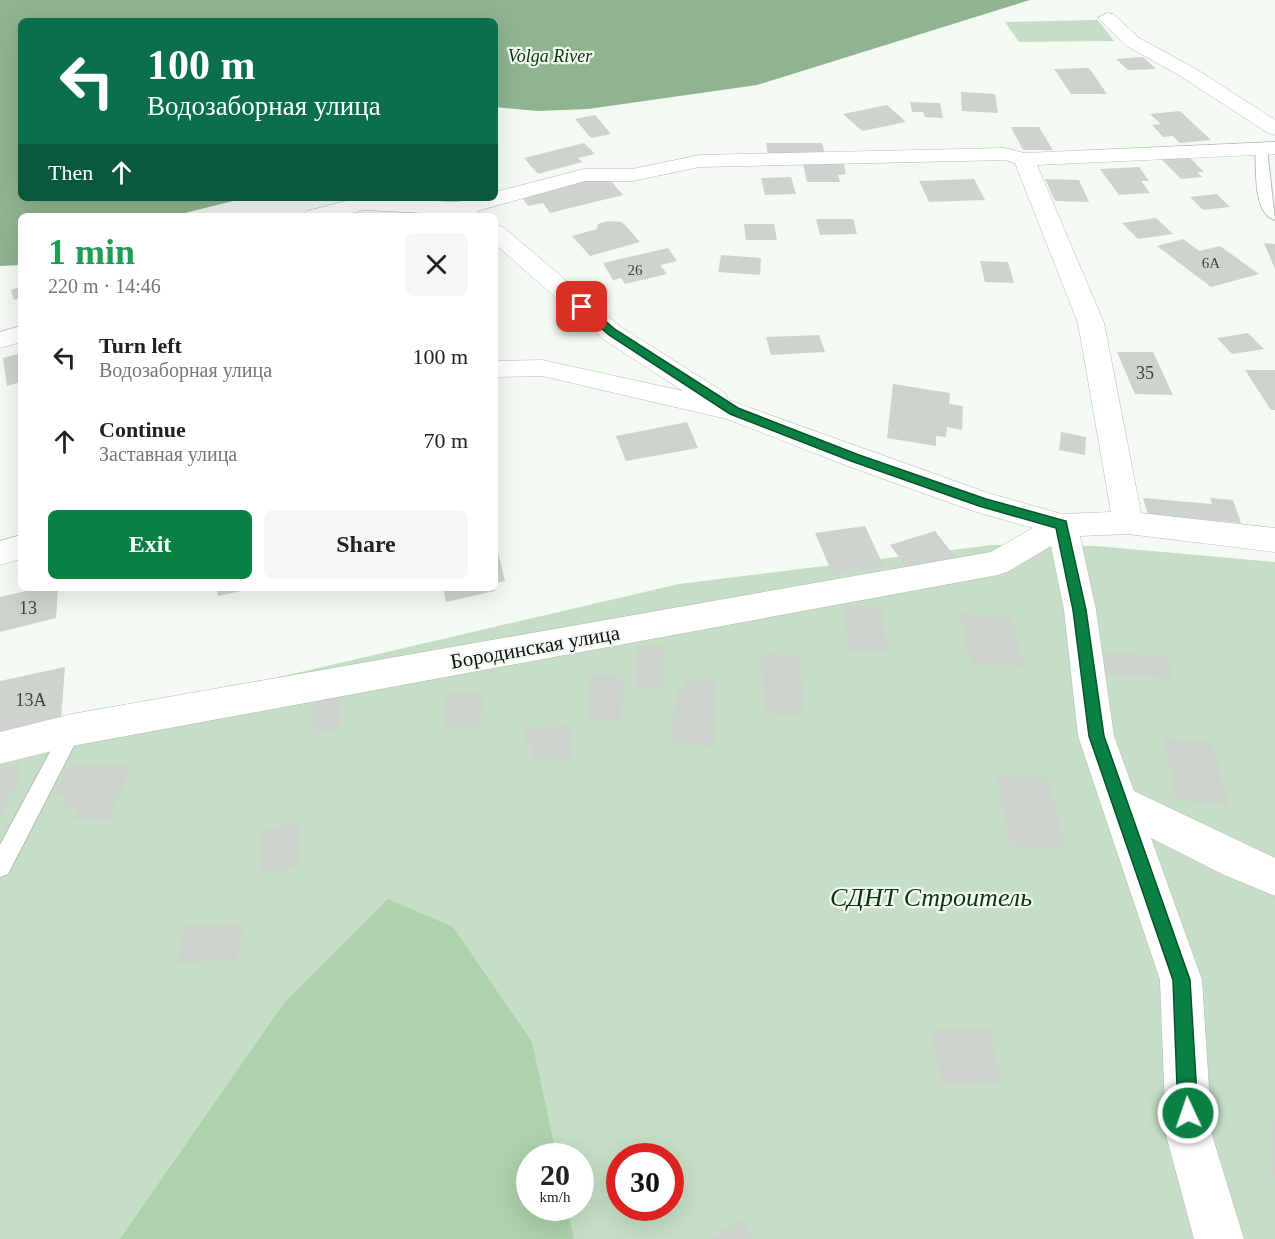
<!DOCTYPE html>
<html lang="en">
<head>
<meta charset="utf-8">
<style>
	body { margin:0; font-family:"Times New Roman",serif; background:#f6f6f6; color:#222; height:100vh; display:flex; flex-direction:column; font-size:22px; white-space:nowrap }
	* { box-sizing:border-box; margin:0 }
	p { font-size:20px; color:#767676 }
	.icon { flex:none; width:33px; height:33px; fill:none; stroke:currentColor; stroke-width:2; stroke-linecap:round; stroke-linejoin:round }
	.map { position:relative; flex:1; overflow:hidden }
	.panel { position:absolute; left:18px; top:213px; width:480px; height:378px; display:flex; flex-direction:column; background:#fff; border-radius:9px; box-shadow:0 6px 24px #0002 }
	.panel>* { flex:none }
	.banner { position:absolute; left:18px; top:18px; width:480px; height:183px; border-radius:9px; box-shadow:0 6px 24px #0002; background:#0b6e4f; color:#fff; overflow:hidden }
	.speed { position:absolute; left:516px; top:1143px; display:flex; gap:12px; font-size:30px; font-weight:700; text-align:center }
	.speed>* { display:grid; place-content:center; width:78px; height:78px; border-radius:50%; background:#fff; box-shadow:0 6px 24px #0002; line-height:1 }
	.speed small { font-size:15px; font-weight:400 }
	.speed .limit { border:9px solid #d22; background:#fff; color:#111 }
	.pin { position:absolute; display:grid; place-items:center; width:51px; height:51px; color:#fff; margin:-26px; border-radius:12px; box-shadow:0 3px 9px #0006 }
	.me { position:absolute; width:66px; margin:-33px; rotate:357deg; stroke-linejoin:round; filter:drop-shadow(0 0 4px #0008) }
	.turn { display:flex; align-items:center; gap:21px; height:126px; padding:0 30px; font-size:27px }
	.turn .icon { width:78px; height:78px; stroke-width:2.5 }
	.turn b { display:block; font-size:42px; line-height:51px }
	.then { display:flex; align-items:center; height:57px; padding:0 30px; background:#0003; gap:12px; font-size:22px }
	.round { display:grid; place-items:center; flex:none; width:63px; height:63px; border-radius:9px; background:#f6f6f6 }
	.overview { display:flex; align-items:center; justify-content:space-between; height:102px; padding:0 30px }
	h1 { font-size:36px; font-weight:700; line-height:45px; color:#1e9e55 }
	.button { display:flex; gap:12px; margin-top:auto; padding:12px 30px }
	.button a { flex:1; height:69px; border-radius:9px; background:#0b8043; color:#fff; font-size:24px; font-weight:700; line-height:69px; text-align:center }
	.button a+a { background:#f6f6f6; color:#222 }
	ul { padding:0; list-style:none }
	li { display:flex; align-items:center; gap:18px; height:84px; padding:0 30px }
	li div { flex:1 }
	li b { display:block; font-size:22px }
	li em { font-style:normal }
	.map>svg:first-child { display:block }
	.green { fill:#c5dec5; fill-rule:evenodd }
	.forest { fill:#acd2ac }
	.water { fill:#8fb490 }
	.building { fill:#cdd4cd }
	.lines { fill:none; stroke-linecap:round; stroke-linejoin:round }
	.lane-casing { stroke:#b5bcb5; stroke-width:2 }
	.street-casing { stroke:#b5bcb5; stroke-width:1 }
	.lane { fill:#fff; fill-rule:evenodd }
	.street { fill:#fff; fill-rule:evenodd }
	.route { fill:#0b8043; stroke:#07532c; stroke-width:1.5 }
	.labels { text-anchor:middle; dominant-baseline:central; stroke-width:4.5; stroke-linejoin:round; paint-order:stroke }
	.far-number-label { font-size:15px; fill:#3e423e }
	.far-water-label { font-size:18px; font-style:italic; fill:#003807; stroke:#f2faf2 }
	.number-label { font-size:18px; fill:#3e423e }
	.street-label { font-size:21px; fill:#0f110f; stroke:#f2faf2 }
	.near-park-label { font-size:26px; font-style:italic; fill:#0b3410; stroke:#f2faf2 }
</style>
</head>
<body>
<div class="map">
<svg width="1275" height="1239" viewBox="0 0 1275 1239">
	<rect width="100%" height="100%" fill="#f2faf2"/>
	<g class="green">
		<polygon points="1098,20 1114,41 1019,42 1005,22"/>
		<path d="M992,545l104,1 179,16v677h-701l-6,-31h12v-52h-23l-25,-113 -255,196h-277v-497l679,-158zM620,1156h50v52h-50z"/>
	</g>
	<polygon class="forest" points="388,899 453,927 532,1042 557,1156 530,1156 530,1208 568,1208 574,1239 120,1239 284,1003"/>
	<polygon class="water" points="0,0 1030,0 757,85 588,109 538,111 495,107 495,21 21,21 21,198 245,198 173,216 21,216 21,265 0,266"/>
	<g class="building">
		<polygon points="1143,57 1156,69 1128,70 1116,59"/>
		<polygon points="1089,68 1107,94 1071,94 1054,69"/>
		<polygon points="961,92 995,94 998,113 962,111"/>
		<polygon points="910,102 940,103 943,118 925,117 923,112 912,112"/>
		<polygon points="887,105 906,122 862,131 843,114"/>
		<polygon points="1180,111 1211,140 1180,143 1173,136 1163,137 1152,125 1161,124 1150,114"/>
		<polygon points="595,115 611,134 591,138 575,119"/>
		<polygon points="1011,127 1039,127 1053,150 1023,150"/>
		<polygon points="584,143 595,154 578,158 582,162 538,174 524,158"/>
		<polygon points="766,143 822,143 826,158 768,158"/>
		<polygon points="1187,155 1204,172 1197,172 1202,177 1181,179 1159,157"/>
		<polygon points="803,164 844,164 846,174 838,175 840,182 807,182"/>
		<polygon points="1139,167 1149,181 1141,181 1150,193 1119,195 1100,169"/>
		<polygon points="599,177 603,181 610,180 623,195 550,213 543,203 528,206 520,195"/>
		<polygon points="791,177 796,194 765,195 761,178"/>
		<polygon points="974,179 985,200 929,202 919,181"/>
		<polygon points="1045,179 1079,180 1089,202 1055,201"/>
		<polygon points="1217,194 1230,207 1203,210 1190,197"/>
		<polygon points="1156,218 1173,234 1138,239 1122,223"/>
		<polygon points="816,219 853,219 857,234 820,235"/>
		<polygon points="608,221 622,222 640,242 590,256 572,236 597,229 598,224"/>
		<polygon points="744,224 774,224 777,240 746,240"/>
		<polygon points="1183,239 1199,251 1220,246 1259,274 1211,287 1157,246"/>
		<polygon points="1264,243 1275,244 1275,269"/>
		<polygon points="668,248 677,261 660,265 667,274 625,284 621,278 613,280 603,263"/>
		<polygon points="721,255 761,258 760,275 718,272"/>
		<polygon points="980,261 1008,262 1014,283 985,282"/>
		<polygon points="21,287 21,298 14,300 11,290"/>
		<polygon points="1248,333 1264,349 1232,354 1217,338"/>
		<polygon points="819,335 825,352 771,355 766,337"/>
		<polygon points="1117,352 1153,352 1173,395 1135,394"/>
		<polygon points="21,353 21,382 7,386 3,358"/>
		<polygon points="1245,370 1275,370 1275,410 1271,410"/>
		<polygon points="893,384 950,393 949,404 963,406 962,430 947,427 946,437 936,436 936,446 887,438"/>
		<polygon points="687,422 698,448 626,461 616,436"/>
		<polygon points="1061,432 1086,437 1085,455 1059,450"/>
		<polygon points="1143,498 1212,504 1210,498 1233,500 1241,523 1148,515"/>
		<polygon points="865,526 884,567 833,575 815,533"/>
		<polygon points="935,531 955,557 910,571 890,545"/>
		<polygon points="495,552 498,552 505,581 495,583"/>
		<polygon points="39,588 58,588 56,618 0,632 0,597"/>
		<polygon points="217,588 250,588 250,589 218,596"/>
		<polygon points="443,588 494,588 495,591 446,602"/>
		<polygon points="842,606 881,607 889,652 849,651"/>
		<polygon points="960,614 1012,616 1025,666 971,665"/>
		<polygon points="636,646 664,646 663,688 634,688"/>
		<polygon points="1101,652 1167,656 1174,679 1107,675"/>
		<polygon points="761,654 800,655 804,715 763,713"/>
		<polygon points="65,667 61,718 0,732 0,681"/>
		<polygon points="590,674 623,674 622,720 587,720"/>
		<polygon points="683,679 715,680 714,746 672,744 675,690 683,691"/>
		<polygon points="446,694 484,694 480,728 442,728"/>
		<polygon points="340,695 342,729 314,734 313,700"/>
		<polygon points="572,726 571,760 530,761 531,742 523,742 524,727"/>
		<polygon points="1163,737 1213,743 1228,806 1176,799"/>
		<polygon points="70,763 132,766 108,821 72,819 76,809 61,808 65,798 53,797"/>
		<polygon points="19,764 17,790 8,794 8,806 0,820 0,769"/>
		<polygon points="996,775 1049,778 1066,849 1010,846"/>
		<polygon points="300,823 298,868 259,875 262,829"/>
		<polygon points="245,923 237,960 176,963 186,925"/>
		<polygon points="990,1029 1003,1084 941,1085 931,1030"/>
		<polygon points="1272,1120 1275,1121 1275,1177 1272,1175"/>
		<polygon points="743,1219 752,1239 708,1239"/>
	</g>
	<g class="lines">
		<g class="lane-casing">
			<g id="lane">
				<path d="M1261,146l6,3 8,71c-23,-7 -18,-52 -20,-71z"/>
				<polygon points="72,721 79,724 82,730 8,874 0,877 0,845 65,724"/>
			</g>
		</g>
		<g class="street-casing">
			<g id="street">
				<polygon points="1107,13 1113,14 1139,38 1196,69 1275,120 1275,135 1268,133 1182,77 1127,46 1098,18"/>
				<polygon points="1275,142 1275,154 1037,165 1104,323 1141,513 1275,528 1275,552 1128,534 1080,536 1096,610 1114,736 1134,791 1275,858 1275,896 1222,874 1151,838 1202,980 1212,1135 1244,1239 1194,1239 1166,1135 1160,980 1078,736 1064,610 1051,546 1009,571 998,575 72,746 0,764 0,732 72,714 991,552 1033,528 973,511 845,465 727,419 542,376 495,377 495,361 542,360 683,391 603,339 495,244 495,225 503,227 621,327 725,393 728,400 991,494 1062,514 1111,512 1078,323 1015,163 1005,160 700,167 632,181 585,181 477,211 481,216 364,210 341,216 304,216 307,211 358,198 458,202 474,198 495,198 495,192 584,169 632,169 700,155 1005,148 1024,153"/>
				<polygon points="21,326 21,342 0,348 0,332"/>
				<polygon points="21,535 21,559 0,565 0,541"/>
			</g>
		</g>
		<use href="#lane" class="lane"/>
		<use href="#street" class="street"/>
	</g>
	<polygon class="route" points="579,305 586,305 616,330 738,408 859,455 986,499 1066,521 1086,610 1104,736 1190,980 1198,1113 1195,1119 1188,1122 1181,1119 1178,1113 1173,980 1089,736 1073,610 1056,528 979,506 851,461 730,414 609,335 579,309"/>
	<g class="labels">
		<g class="far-number-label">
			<text x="1211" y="263">6А</text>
			<text x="635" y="270">26</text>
		</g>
		<g class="far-water-label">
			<text x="550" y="56">Volga River</text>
		</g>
		<g class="number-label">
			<text x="1145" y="373">35</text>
			<text x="28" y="608">13</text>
			<text x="31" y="700">13А</text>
		</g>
		<g class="street-label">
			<text transform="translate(535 647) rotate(-10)">Бородинская улица</text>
		</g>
		<g class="near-park-label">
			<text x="931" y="897">СДНТ Строитель</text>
		</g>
	</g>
</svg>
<div class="speed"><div>20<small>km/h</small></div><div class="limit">30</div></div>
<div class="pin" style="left:582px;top:307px;background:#d93025"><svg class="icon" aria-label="arrive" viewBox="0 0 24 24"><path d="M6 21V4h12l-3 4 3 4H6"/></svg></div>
<svg class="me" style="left:1188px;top:1113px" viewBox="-20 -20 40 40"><circle r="17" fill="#0b8043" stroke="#fff" stroke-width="3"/><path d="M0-11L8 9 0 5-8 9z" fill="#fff"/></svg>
<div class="banner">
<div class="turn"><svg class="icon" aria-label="left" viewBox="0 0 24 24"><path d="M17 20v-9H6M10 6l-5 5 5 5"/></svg><div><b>100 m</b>Водозаборная улица</div></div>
<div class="then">Then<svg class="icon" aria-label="ahead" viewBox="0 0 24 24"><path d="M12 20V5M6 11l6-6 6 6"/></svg></div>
</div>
<section class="panel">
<div class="overview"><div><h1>1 min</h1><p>220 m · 14:46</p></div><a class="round"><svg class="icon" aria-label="close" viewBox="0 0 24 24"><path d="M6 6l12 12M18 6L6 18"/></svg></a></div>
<ul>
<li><svg class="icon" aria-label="left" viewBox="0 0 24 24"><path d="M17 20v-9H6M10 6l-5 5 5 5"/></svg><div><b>Turn left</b><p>Водозаборная улица</p></div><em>100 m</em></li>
<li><svg class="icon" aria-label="ahead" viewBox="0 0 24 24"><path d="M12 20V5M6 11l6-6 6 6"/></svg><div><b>Continue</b><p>Заставная улица</p></div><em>70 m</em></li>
</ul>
<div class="button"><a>Exit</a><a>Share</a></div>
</section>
</div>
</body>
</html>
